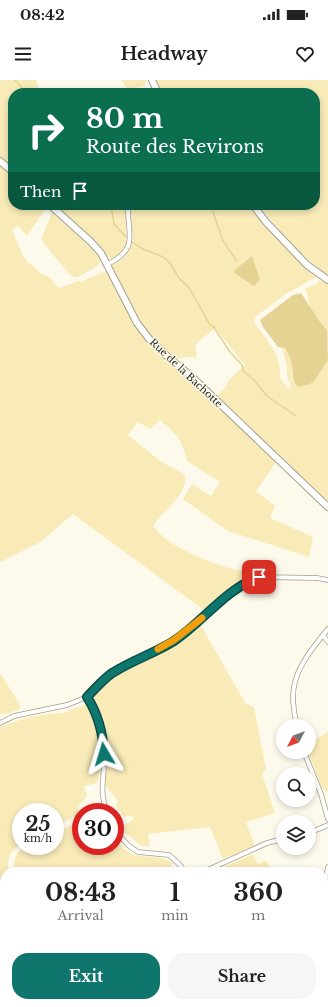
<!DOCTYPE html>
<html lang="en">
<head>
<meta charset="utf-8">
<style>
	body { margin:0; font-family:"Libre Baskerville",serif; background:#f6f6f6; color:#222; height:100vh; display:flex; flex-direction:column; font-size:15px; white-space:nowrap }
	* { box-sizing:border-box; margin:0 }
	p { font-size:13px; color:#767676 }
	.icon { flex:none; width:22px; height:22px; fill:none; stroke:currentColor; stroke-width:2; stroke-linecap:round; stroke-linejoin:round }
	.map { position:relative; flex:1; overflow:hidden }
	.sheet { position:absolute; left:0px; top:787px; width:328px; height:140px; display:flex; flex-direction:column; background:#fff; border-radius:16px 16px 0 0; box-shadow:0 2px 6px #0003 }
	.sheet>* { flex:none }
	.banner { position:absolute; left:8px; top:8px; width:312px; height:122px; border-radius:16px; box-shadow:0 2px 6px #0003; background:#0b6e4f; color:#fff; overflow:hidden }
	.needle { width:26px; rotate:229deg }
	.buttons { position:absolute; left:276px; top:639px; display:grid; gap:8px }
	.buttons a { display:grid; place-items:center; width:40px; height:40px; border-radius:50%; background:#fff; box-shadow:0 2px 6px #0003; font-size:20px }
	.speed { position:absolute; left:12px; top:723px; display:flex; gap:8px; font-size:20px; font-weight:700; text-align:center }
	.speed>* { display:grid; place-content:center; width:52px; height:52px; border-radius:50%; background:#fff; box-shadow:0 2px 6px #0003; line-height:1 }
	.speed small { font-size:10px; font-weight:400 }
	.speed .limit { border:6px solid #d22; background:#fff; color:#111 }
	.pin { position:absolute; display:grid; place-items:center; width:34px; height:34px; color:#fff; margin:-17px; border-radius:8px; box-shadow:0 2px 6px #0006 }
	.me { position:absolute; width:44px; margin:-22px; rotate:353deg; stroke-linejoin:round; filter:drop-shadow(0 0 3px #0008) }
	.turn { display:flex; align-items:center; gap:14px; height:84px; padding:0 12px; font-size:18px }
	.turn .icon { width:52px; height:52px; stroke-width:2.5 }
	.turn b { display:block; font-size:28px; line-height:34px }
	.then { display:flex; align-items:center; height:38px; padding:0 12px; background:#0003; gap:8px; font-size:15px }
	.eta { display:flex; justify-content:space-evenly; align-items:center; height:68px; text-align:center }
	.eta b { font-size:24px; font-weight:700; line-height:28px }
	.button { display:flex; gap:8px; margin-top:auto; padding:8px 12px }
	.button a { flex:1; height:46px; border-radius:16px; background:#0f766e; color:#fff; font-size:16px; font-weight:700; line-height:46px; text-align:center }
	.button a+a { background:#f6f6f6; color:#222 }
	.status { display:flex; justify-content:space-between; align-items:center; height:28px; padding:0 20px; background:#fff; direction:ltr }
	.status svg { height:11px; fill:currentColor }
	header { display:flex; justify-content:space-between; align-items:center; height:52px; padding:0 12px; background:#fff; font-size:18px; font-weight:700 }
	.map>svg:first-child { display:block }
	.green { fill:#f8ebb8; fill-rule:evenodd }
	.water { fill:#e4d392 }
	.lines { fill:none; stroke-linecap:round; stroke-linejoin:round }
	.stream { stroke:#e4d392; stroke-width:1.5 }
	.street-casing { stroke:#a39f8d; stroke-width:5.5 }
	.secondary-casing { stroke:#a39f8d; stroke-width:8 }
	.street { stroke:#fff; stroke-width:4 }
	.secondary { stroke:#fff; stroke-width:6 }
	.route-casing { stroke:#0a4d48; stroke-width:10 }
	.route { stroke:#0f766e; stroke-width:7 }
	.slow { stroke:#f59e0b; stroke-width:7 }
	.labels { text-anchor:middle; dominant-baseline:central; stroke-width:3; stroke-linejoin:round; paint-order:stroke }
	.street-label { font-size:10px; fill:#2c2a23; stroke:#fefaeb }
</style>
</head>
<body>
<div class="status"><b>08:42</b><svg viewBox="0 0 49 12"><path d="M0 12V9h3v3zM5 12V6h3v6zM10 12V3h3v9zM15 12V0h3v12zM26 1h20v11H26zM47 4h2v5h-2z"/></svg></div>
<header><svg class="icon" aria-label="menu" viewBox="0 0 24 24"><path d="M4 6h16M4 12h16M4 18h16"/></svg>Headway<svg class="icon" aria-label="heart" viewBox="0 0 24 24"><path d="M12 20l-8-8c-3-5 5-10 8-4 3-6 11-1 8 4z"/></svg></header>
<div class="map">
<svg width="328" height="927" viewBox="0 0 328 927">
	<rect width="100%" height="100%" fill="#fefaeb"/>
	<g class="green">
		<polygon points="0,0 37,0 36,3 40,10 45,13 13,13 13,88 0,77"/>
		<polygon points="121,0 147,0 144,6 127,9"/>
		<polygon points="156,0 328,0 328,196 302,175 272,142 259,125 315,125 315,13 162,13"/>
		<polygon points="154,9 156,13 130,13 140,10"/>
		<path d="M0,85l13,12v28h30l3,3 -19,28 -9,-10 -6,4 11,26 3,4 17,15 5,1 11,12 19,-7 3,1 25,-11 8,12 19,38 20,27 74,66 49,48 -20,29 19,15 -5,12 43,19 -4,20 -81,-26 -45,-32 9,-15 19,12 9,-14 -33,-21c-5,-22 -10,-26 -27,-41l-10,9 -12,-7 -10,13 32,26 24,13c7,20 -23,37 -31,52 4,5 8,9 13,13 21,16 60,30 86,34l1,2 -23,14 -25,22 -132,-97 -33,28 -40,20z"/>
		<path d="M54,125h72v39l-2,6 -10,9 -5,-1c-14,-21 -37,-36 -55,-53z"/>
		<path d="M130,125h120l53,61 13,11 -30,17 -31,23 -1,5c11,16 29,34 26,55l8,12 3,-4 -4,-8v-9l-5,-21c11,6 10,22 11,33h22l13,-20v142l-111,-105 10,-12 1,-4 17,-16 -30,-37 -18,15 -2,4 2,8 -2,2h-10l-10,3 -13,-11 -17,-19 -33,-64 12,-8 5,-7 4,-10zM252,176l8,23 -12,3 -11,-7 -4,-4z"/>
		<path d="M52,133c17,15 36,29 49,48 -3,5 -7,7 -12,10 -4,2 -10,7 -15,6 -4,0 -29,-32 -33,-38z"/>
		<path d="M319,200l9,4v60l-1,-7v-7c-5,-8 -12,-14 -17,-23 -2,-6 -2,-12 -5,-18l13,-6z"/>
		<path d="M200,544l46,80 8,3 12,62 -4,5 13,39 -29,9 9,24 -32,13 -13,-32 -62,7 2,12c-14,2 -13,-7 -24,-12l-3,-8 11,-7 -3,-4 -7,2 -8,-12 2,-4 -14,-17c7,-31 1,-58 -11,-86l21,-22 10,-6 32,-16 18,-11z"/>
		<polygon points="0,593 19,623 20,629 6,634 0,634"/>
		<path d="M87,624l6,11 5,16 3,39 -4,13 -13,3 3,10 -9,11v8l-23,11v-14h-18l-4,-3 -7,3h-5v2l-6,5 4,2h2v23c-13,10 -13,12 -13,28h-3v130h194l5,3h3l2,-3h45l6,5h-260v-280l26,-9 22,-4 15,-1z"/>
		<polygon points="328,652 328,711 326,712 321,706 308,672 309,672 309,664"/>
		<path d="M81,740v26h34v-7l9,10 9,6 29,3 11,5 -7,9h-152c0,-4 0,-9 1,-13 3,-16 28,-13 40,-13v-12z"/>
		<polygon points="253,774 258,784 266,780 272,791 212,792"/>
	</g>
	<g class="water">
		<polygon points="252,176 260,199 254,206 237,195 233,191"/>
		<path d="M301,213l17,26 9,11 1,30 -13,20 -5,4 -12,3c-7,-9 -4,-11 -6,-21 -1,-6 -3,-12 -7,-18l-7,-1 -15,-20 -3,-7 33,-25z"/>
	</g>
	<g class="lines">
		<g class="stream">
			<polyline points="15,0 21,6 22,13"/>
			<polyline points="107,125 112,131 114,144 126,157"/>
			<polyline points="213,125 213,132 223,161 237,181"/>
			<polyline points="132,162 141,168 163,177 170,183 179,198 190,209 210,245 213,246 230,272 242,285 244,292 254,300 267,316 296,336"/>
			<polyline points="0,858 5,859"/>
			<polyline points="161,922 169,927"/>
		</g>
		<g class="street-casing">
			<g id="street">
				<path d="M108,184c32,-16 19,-30 20,-59"/>
				<polyline points="323,555 328,562"/>
				<path d="M87,617c13,19 19,45 17,69 -1,18 -4,29 3,46"/>
				<polyline points="0,643 14,636 67,625 87,617 112,593 174,560 211,531 229,513 245,502 259,497 317,498 328,500"/>
				<path d="M297,646c-3,-14 -6,-30 -2,-44 5,-20 21,-38 33,-53"/>
				<polyline points="304,672 321,714 328,739"/>
				<polyline points="115,748 119,755 129,766 138,772 169,775 180,785 185,792"/>
				<polyline points="309,753 328,745"/>
				<polyline points="203,792 267,763 279,760 283,760"/>
				<polyline points="323,814 328,787"/>
				<polyline points="293,927 294,922"/>
			</g>
		</g>
		<g class="secondary-casing">
			<g id="secondary">
				<polyline points="152,0 158,13"/>
				<polyline points="0,81 13,92"/>
				<polyline points="50,125 90,161 101,173 137,243 150,260 167,276 193,298 328,427"/>
				<polyline points="253,125 266,142 307,185 328,200"/>
			</g>
		</g>
		<use href="#street" class="street"/>
		<use href="#secondary" class="secondary"/>
	</g>
	<g class="lines">
		<g class="route-casing">
			<path id="route" d="M104,674c-1,-21 -6,-40 -17,-57 7,-7 19,-21 27,-25 19,-12 41,-19 60,-31 30,-20 50,-51 85,-64"/>
		</g>
		<use href="#route" class="route"/>
		<polyline class="slow" points="158,569 174,560 202,538"/>
	</g>
	<g class="labels">
		<g class="street-label">
			<text transform="translate(186 293) rotate(43)">Rue de la Bachotte</text>
		</g>
	</g>
</svg>
<div class="buttons">
<a><svg class="needle" viewBox="-14 -14 28 28"><path d="M0-13l5 13h-10z" fill="#e53935"/><path d="M0 13l5-13h-10z" fill="#767676"/></svg></a>
<a><svg class="icon" aria-label="search" viewBox="0 0 24 24"><circle cx="10" cy="10" r="6"/><path d="M15 15l6 6"/></svg></a>
<a><svg class="icon" aria-label="layers" viewBox="0 0 24 24"><path d="M12 4l9 5-9 5-9-5zM3 14l9 5 9-5"/></svg></a>
</div>
<div class="speed"><div>25<small>km/h</small></div><div class="limit">30</div></div>
<div class="pin" style="left:259px;top:497px;background:#d93025"><svg class="icon" aria-label="arrive" viewBox="0 0 24 24"><path d="M6 21V4h12l-3 4 3 4H6"/></svg></div>
<svg class="me" style="left:104px;top:674px" viewBox="-20 -20 40 40"><path d="M0-17L14 15 0 8-14 15z" fill="#0f766e" stroke="#fff" stroke-width="4"/></svg>
<div class="banner">
<div class="turn"><svg class="icon" aria-label="right" viewBox="0 0 24 24"><path d="M7 20v-9h11M14 6l5 5-5 5"/></svg><div><b>80 m</b>Route des Revirons</div></div>
<div class="then">Then<svg class="icon" aria-label="arrive" viewBox="0 0 24 24"><path d="M6 21V4h12l-3 4 3 4H6"/></svg></div>
</div>
<section class="sheet">
<div class="eta">
<div><b>08:43</b><p>Arrival</p></div>
<div><b>1</b><p>min</p></div>
<div><b>360</b><p>m</p></div>
</div>
<div class="button"><a>Exit</a><a>Share</a></div>
</section>
</div>
</body>
</html>
